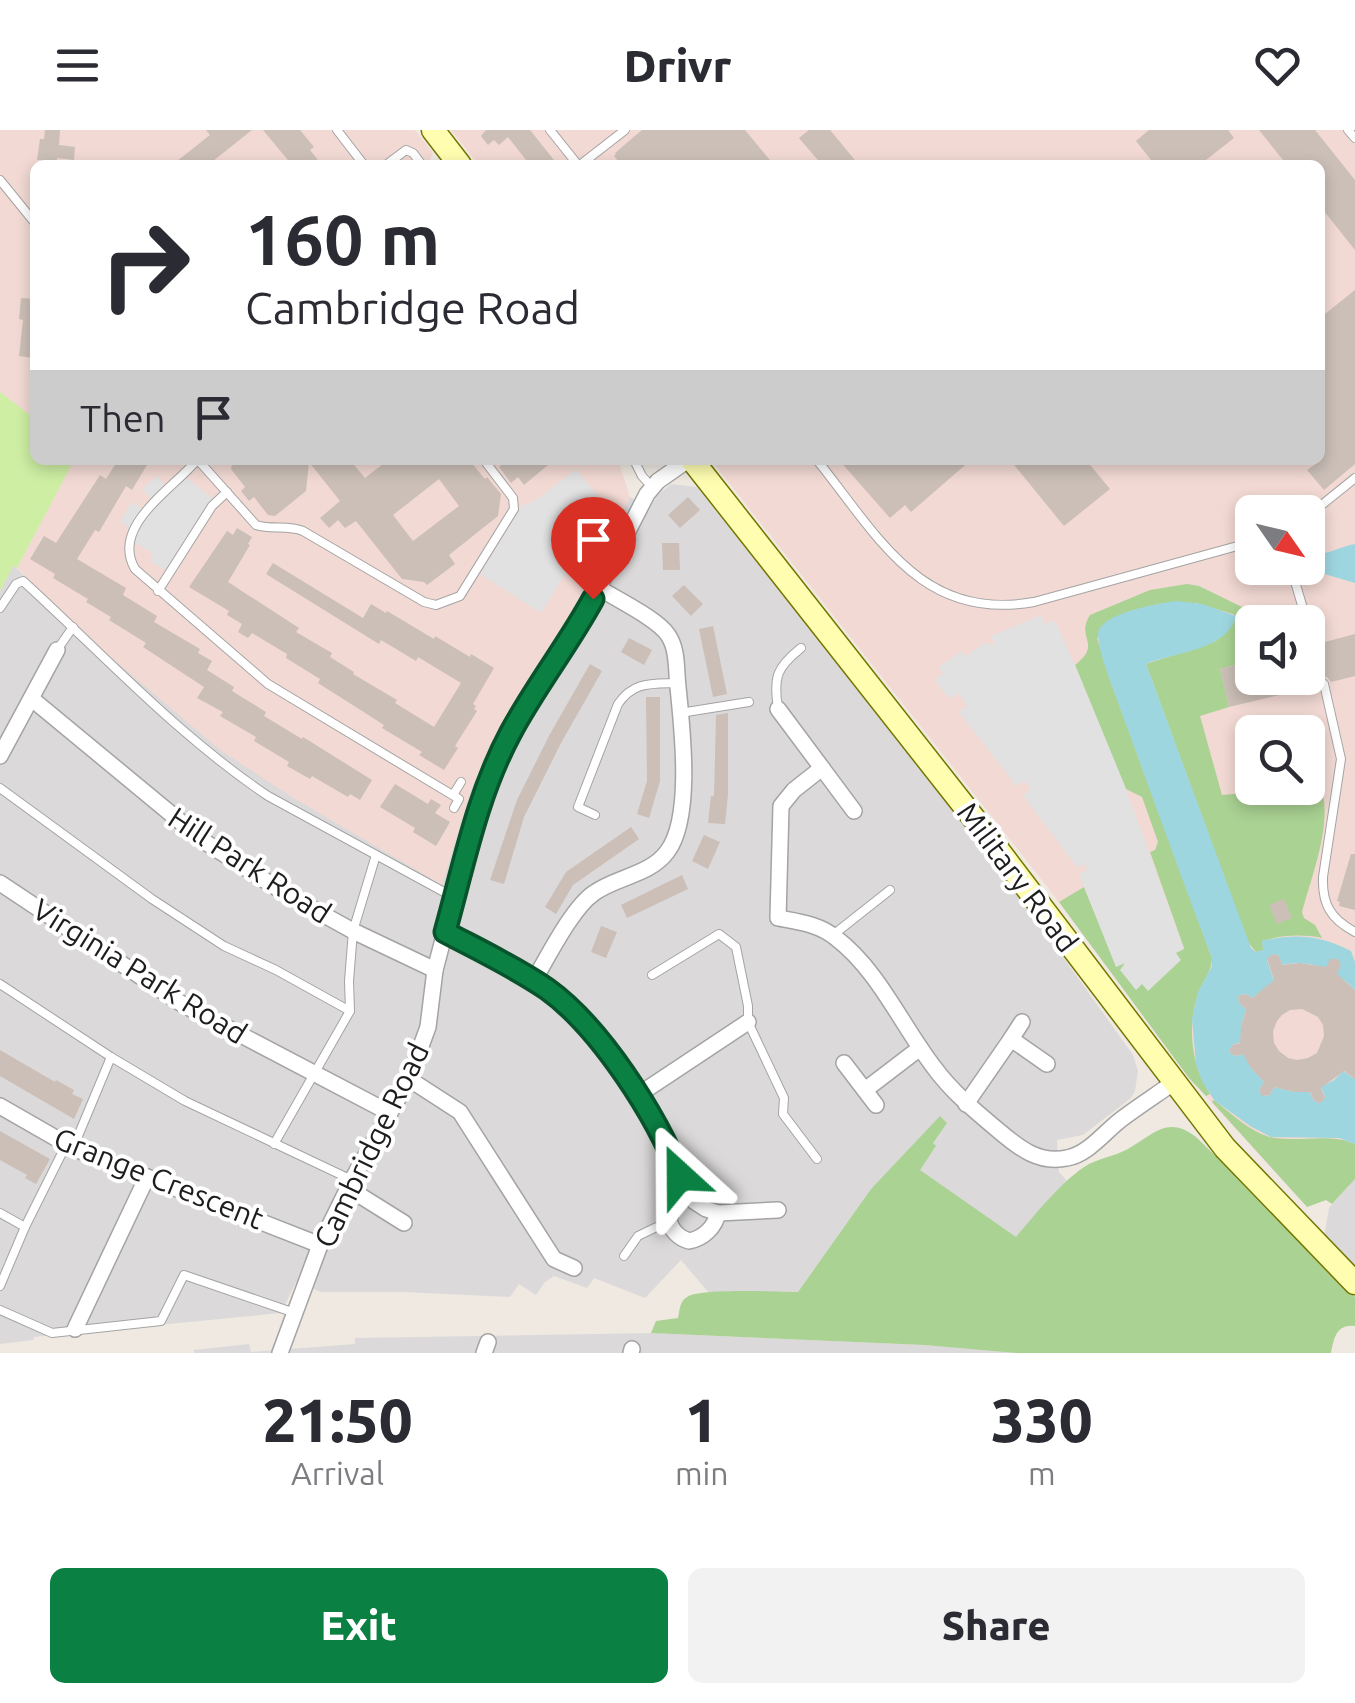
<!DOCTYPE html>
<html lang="en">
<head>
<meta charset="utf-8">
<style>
	body { margin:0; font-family:Ubuntu,sans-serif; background:#f2f2f3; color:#2b2b33; height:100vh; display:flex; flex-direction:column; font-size:38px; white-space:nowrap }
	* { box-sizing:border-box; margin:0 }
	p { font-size:32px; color:#7c7c81 }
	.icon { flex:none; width:55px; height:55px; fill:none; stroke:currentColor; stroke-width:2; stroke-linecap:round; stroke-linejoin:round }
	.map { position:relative; height:1223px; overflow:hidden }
	.details { display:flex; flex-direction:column; background:#fff; flex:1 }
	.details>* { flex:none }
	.hud { position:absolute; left:30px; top:30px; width:1295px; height:305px; border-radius:15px; box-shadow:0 5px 15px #0003; background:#fff; color:#2b2b33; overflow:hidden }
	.needle { width:65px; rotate:124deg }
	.controls { position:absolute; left:1235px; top:365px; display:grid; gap:20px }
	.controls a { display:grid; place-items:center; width:90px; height:90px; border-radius:15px; background:#fff; box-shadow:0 5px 15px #0003; font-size:50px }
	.pin { position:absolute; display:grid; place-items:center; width:85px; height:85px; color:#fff; margin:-102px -42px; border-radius:50% 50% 50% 0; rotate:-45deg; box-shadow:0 0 10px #0007 }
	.pin .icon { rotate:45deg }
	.me { position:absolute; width:110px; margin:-55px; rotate:336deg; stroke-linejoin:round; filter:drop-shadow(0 0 8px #0008) }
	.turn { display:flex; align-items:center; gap:35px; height:210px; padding:0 50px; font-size:45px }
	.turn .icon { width:130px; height:130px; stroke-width:2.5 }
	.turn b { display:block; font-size:70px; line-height:85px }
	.then { display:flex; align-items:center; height:95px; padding:0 50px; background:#0003; gap:20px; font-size:38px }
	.eta { display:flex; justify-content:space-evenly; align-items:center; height:170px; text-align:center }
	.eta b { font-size:60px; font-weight:800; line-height:70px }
	.action { display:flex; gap:20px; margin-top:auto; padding:20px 50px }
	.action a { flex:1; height:115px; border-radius:15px; background:#0b8043; color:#fff; font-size:40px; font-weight:800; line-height:115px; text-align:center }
	.action a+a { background:#f2f2f3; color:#2b2b33 }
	header { display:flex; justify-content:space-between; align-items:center; height:130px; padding:0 50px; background:#fff; font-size:45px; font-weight:800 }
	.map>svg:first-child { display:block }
	.residential { fill:#dbd9da }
	.military { fill:#f2d9d3; fill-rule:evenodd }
	.grass { fill:#cdeea3 }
	.forest { fill:#aad293 }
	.parking { fill:#e1e1e1 }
	.water { fill:#9ed6e0 }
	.building { fill:#cbbfb7; fill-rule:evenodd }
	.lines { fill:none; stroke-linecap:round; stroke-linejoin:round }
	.lane-casing { stroke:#a4a4a4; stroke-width:10 }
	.street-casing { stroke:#a4a4a4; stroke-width:18 }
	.secondary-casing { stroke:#737700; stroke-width:25 }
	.lane { stroke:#fff; stroke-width:8 }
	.street { stroke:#fff; stroke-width:15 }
	.secondary { stroke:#fefdb0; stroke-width:22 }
	.route-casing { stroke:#07532c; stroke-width:25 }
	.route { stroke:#0b8043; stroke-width:18 }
	.labels { text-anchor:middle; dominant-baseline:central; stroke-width:8; stroke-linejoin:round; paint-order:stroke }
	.street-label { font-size:30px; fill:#1d1d1d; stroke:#fff }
</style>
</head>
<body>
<header><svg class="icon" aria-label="menu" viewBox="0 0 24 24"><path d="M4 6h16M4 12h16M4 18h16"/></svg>Drivr<svg class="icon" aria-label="heart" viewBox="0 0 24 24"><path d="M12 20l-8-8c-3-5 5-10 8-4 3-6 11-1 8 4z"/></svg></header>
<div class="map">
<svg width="1355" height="1223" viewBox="0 0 1355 1223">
	<rect width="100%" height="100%" fill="#efe9e1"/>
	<g class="residential">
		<polygon points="671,354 697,357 1013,757 1133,925 1138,941 1135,961 1131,968 1083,1005 1057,1010 1059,1042 1068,1052 1040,1079 1017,1108 919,1040 936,1017 871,1059 798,1162 709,1163 681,1130 645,1168 594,1148 587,1158 554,1146 545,1152 536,1165 519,1154 510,1167 404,1162 321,1162 296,1152 281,1183 34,1207 33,1210 0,1214 0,461 13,435 99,517 441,755 471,660 496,609 591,450 630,367 650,377 658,365"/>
		<polygon points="1355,1049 1355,1139 1324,1107 1329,1078"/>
		<polygon points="651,1203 924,1215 1016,1223 194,1223 194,1220 249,1214 251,1222 355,1214 355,1208"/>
	</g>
	<g class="military">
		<polygon points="0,0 415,0 433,23 427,35 35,35 35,289 0,262"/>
		<path d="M451,0h904v1049l-23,25 -6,-4 -19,7 -118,-129 -140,-189 -338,-429h609v-295h-841zM1252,382h56v56h-56zM1252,492h56v56h-56zM1252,602h56v56h-56z"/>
		<polygon points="74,330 618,330 630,367 591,450 496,609 471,660 442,755 292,667 220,620 99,517 17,438"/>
	</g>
	<polygon class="grass" points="0,262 35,289 35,330 74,330 17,438 13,436 0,461"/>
	<g class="forest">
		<path d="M1187,454l12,2 43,21 10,30v24l-32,8 9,38 -29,9 22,79 89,-8 11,5c10,33 -11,86 -20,120l2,6 11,7 7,13c-21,-4 -39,-3 -60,3l2,9 -8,2 -8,-10 -102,-278 70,-23 20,-25 -3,-2 -38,-11 -37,1 -31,8 -30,26 16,50 99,270c0,14 -10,23 -14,36 -11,33 -7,71 12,100l-4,2 -17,-18 -130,-176 25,-15 32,79 8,-3 24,27 27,-37 9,-5 -34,-96 5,-2 3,-8 -16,-45 -16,-8 -51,-124c28,-22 0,-26 15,-50l60,-25z"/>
		<path d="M1214,970c17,13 39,35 61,38 27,4 54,-5 80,6v35l-23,25 -6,-4 -19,7 -95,-105z"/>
		<path d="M940,986l7,7 -14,20 3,3 -16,24 96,67c18,-21 48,-59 73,-73 12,-6 25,-8 37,-14 26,-14 41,-36 70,-13l113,109 46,51v29c-18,-2 -21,11 -24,27h-315l-92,-8 -273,-12 5,-12 22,-3c2,-8 1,-16 9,-21 13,-9 91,-5 111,-5l73,-103z"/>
	</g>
	<g class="parking">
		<polygon points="576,339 607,377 541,483 480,444 523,375 535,371"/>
		<polygon points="183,345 216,371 170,443 150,431 153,424 130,409 133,400 120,392 132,372 146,381 154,372 142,359 157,346 168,359"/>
		<polygon points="1041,485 1045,494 1055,490 1075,535 1126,659 1184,819 1176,823 1181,830 1148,861 1142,854 1136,860 1120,840 1125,833 1116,837 1079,744 1087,740 1085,734 1077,737 1023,666 1031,659 1024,651 1016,656 959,582 967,575 958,563 949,569 935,550 943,543 939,537 961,521 965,526 985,513 995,515 991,506"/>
	</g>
	<g class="water">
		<path d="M1355,414v39l-44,-13 -3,-4v-8l3,-3c16,0 28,-8 44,-11z"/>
		<path d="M1176,471l26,3 34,12c-9,35 -62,36 -90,48l105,284 5,4 7,-2 -1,-9c33,-8 58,-6 89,10l4,11v28c-20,-21 -44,-31 -73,-25l-3,-9 -7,-2 -5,6 7,21 -22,17 -6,-4 -8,2 1,7 7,6 -5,18v15l-9,3 -3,7 6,4 9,-2 7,14 13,14 -5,8 4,6 7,-1 4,-8 21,5 14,-1 5,10 6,2 5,-6 -4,-10 13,-7 9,-9 12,8v65l-16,-6 -68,-1 -21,-11 -36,-26 -12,-19 -6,-17 -4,-45 6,-27 14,-26v-8c-33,-86 -64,-174 -96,-261 -4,-12 -22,-56 -17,-67 8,-18 58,-26 77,-29z"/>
	</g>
	<g class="building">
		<polygon points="45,0 60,0 59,15 75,17 74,30 57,28 57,35 40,35 41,30 37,30 40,9 44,9"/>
		<polygon points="206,0 252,0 208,35 172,35 210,5"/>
		<polygon points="263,0 300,0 314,17 310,20 322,35 292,35"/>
		<polygon points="486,0 530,0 558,35 530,35 508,7 499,15 494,10 488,15 481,6"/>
		<polygon points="642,0 745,0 774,35 621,35 614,26 616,24 615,23"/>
		<polygon points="809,0 830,0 859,35 822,35 799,8"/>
		<polygon points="1149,0 1228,0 1234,8 1206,30 1211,35 1155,35 1136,11"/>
		<polygon points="1259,0 1315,0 1355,50 1355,120 1320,76 1320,35 1287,35"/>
		<polygon points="1355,160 1355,334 1324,360 1307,340 1320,331 1320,188"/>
		<polygon points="21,168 35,169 34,228 19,226 23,190 19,189"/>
		<polygon points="118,330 150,330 132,360 126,356 99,402 95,400 77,429 126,458 123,465 157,486 154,492 200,519 198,523 212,531 207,540 234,557 232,561 266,582 264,586 302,609 303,607 372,650 360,670 350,664 348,667 312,646 310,649 287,636 289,632 254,611 256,607 220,586 223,582 197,568 204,557 143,517 146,513 109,490 111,487 86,472 88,469 53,448 55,444 30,429 44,406 56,413 100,345 106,349"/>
		<path d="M233,330h117l15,18 23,-18h81l16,19 2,-2 14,17 -3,22 -49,39 6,9 -28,21 -3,-3 -22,-3 -46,-58 -11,7 -7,-8 -9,8 -9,-10 20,-17 -31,-39 -3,29 -31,25 -7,-1 -14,-18 -5,4 -8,-10 4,-4 -14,-18zM439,349l20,27 -46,35 -20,-26z"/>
		<polygon points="508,330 554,330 524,355 518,347 511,353 499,337"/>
		<polygon points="839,330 971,330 911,382 905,375 890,388"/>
		<polygon points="1010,330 1086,330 1110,359 1064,396"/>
		<polygon points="688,367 700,380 680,398 668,385"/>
		<polygon points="237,398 252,407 248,414 250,415 228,452 299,498 296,502 332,523 330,527 354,542 353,544 397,570 395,573 434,597 461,553 418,527 416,531 381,510 379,514 266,444 273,433 363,488 371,474 386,483 387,481 434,509 435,506 470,527 471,524 494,538 473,574 476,576 474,579 477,581 455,616 458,618 444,640 419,625 422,622 382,598 384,595 318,553 320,549 286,528 287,524 252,503 248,508 238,502 242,494 227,485 229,481 189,457 227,401 233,405"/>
		<polygon points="662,413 679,413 680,440 663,440"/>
		<polygon points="684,455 703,474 691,486 672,466"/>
		<polygon points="713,496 727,564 713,567 699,499"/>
		<polygon points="1355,504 1355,546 1331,552 1327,547 1321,547 1317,551 1317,556 1229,577 1220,539 1252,531 1252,548 1308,548 1308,518 1311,522 1317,522 1321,518 1321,513"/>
		<polygon points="629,508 652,520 644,535 621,522"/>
		<polygon points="590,534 602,541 561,613 524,687 504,754 490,750 517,670 550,604"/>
		<polygon points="646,567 660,567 660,651 649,688 637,684 647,651"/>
		<polygon points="728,583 728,664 725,694 708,693 711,666 714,666 716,585"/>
		<polygon points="395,654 428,674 431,669 441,675 435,683 450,692 436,716 413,702 415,698 380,677"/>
		<polygon points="631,697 639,709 573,755 556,784 545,777 566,742"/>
		<polygon points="704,705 720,712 708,739 692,731"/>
		<polygon points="1351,724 1355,724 1355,780 1339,776 1340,772 1337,771"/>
		<polygon points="682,745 688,759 627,788 621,775"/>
		<polygon points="1284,769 1292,788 1277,794 1269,775"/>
		<polygon points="601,796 617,802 606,828 591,822"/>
		<path d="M1272,824l7,2 3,9 18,-2 26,4 4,-8h8l3,6 -4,9 18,16v89l-11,-8 -23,17 4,10 -5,5 -6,-2 -4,-9h-15l-21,-5 -4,8 -8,1 -3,-6 5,-8 -13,-14 -8,-14 -8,2 -6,-4 3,-7 8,-2 1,-16 5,-18 -7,-6 -1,-7 8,-2 6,4 22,-18 -7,-21zM1302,879l16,8 5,8 1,11 -7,17 -9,5 -11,2 -9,-2 -9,-7 -5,-8 -1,-12 4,-10 5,-6 8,-5z"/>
		<polygon points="0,920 55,952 56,950 74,960 72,964 83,969 74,989 0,946"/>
		<polygon points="0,1001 50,1029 36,1054 25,1048 27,1045 0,1030"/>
	</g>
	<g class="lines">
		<g class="lane-casing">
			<g id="lane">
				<polyline points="337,0 364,35"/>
				<polyline points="550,0 578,35"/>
				<polyline points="1348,0 1355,8"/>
				<polyline points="386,35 406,20 413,23 422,35"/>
				<polyline points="580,35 625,0"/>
				<polyline points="0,50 35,93"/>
				<path d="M197,330c-24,29 -87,66 -62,109l133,115 191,115 -5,9"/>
				<path d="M198,330l58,65c15,5 32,0 47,6l121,71 12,3 24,-9 54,-87 -1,-11 -29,-38"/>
				<polyline points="634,330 642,346 652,357"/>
				<path d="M817,330c61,76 104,162 217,142l218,-60"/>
				<polyline points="1308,386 1355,348"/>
				<polyline points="1291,438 1307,492"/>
				<polyline points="158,461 212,376 227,362"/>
				<path d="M0,478l16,-24 7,-3c80,73 154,154 245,215l187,102"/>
				<polyline points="1308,493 1314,515"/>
				<polyline points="57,520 73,497"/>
				<path d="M1324,554l17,75 -18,118c-1,28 8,42 32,55"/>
				<path d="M778,578c-5,-31 -1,-41 23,-60"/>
				<polyline points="680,583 749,572"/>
				<polyline points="0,658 152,769 224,816 276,840 350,881"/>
				<polyline points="453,665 461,652"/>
				<path d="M595,685l-17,-8 40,-103c16,-23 33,-20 60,-21"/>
				<polyline points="833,805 890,760"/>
				<polyline points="652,845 719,804 736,817 748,876 748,892 784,968 783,984 817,1029"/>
				<polyline points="0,854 111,927 185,971 352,1050"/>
				<polyline points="274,1014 350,881 349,851 353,801 376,725"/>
				<polyline points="73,1018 111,927"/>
				<polyline points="0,1083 25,1097"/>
				<polyline points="624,1126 638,1106 669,1091"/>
				<polyline points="0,1156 25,1097 66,1015"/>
				<polyline points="0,1180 52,1203 161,1191 184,1145 295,1183"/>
			</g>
		</g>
		<g class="street-casing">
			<g id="street">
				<polyline points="32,569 205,712 288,765 353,801 435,840"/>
				<path d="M778,579l44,59 -28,22 -13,16 -3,112c21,4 41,6 58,20 42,32 65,86 97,128 18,25 42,45 66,65 20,17 40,33 68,27 22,-4 38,-27 56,-40 16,-12 33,-23 50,-35"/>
				<polyline points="0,626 57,520"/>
				<polyline points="822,638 854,681"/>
				<polyline points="0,753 182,874 388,982"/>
				<polyline points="445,802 545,857 582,892 638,965 664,1009 685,1057 695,1072 706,1079 718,1083 778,1080"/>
				<path d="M534,850c14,-23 38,-72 60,-87 22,-16 56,-18 73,-41 26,-34 15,-124 11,-165 -2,-16 0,-38 -10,-52 -10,-16 -52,-36 -69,-47"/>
				<polyline points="1011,909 1022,892"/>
				<polyline points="844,933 876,975"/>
				<polyline points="409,949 460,982 554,1129 574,1138"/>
				<polyline points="865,960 920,918"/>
				<polyline points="638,965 748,892"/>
				<polyline points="966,974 1011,909 1047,934"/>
				<polyline points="0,976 73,1018 320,1115"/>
				<path d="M685,1057l-11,13 -5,21c3,10 10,17 20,20 15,-3 26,-14 29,-28"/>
				<polyline points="348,1058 404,1093"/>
				<polyline points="75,1199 147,1047"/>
				<polyline points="280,1223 320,1115 352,1050 409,949 428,897 435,840 445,802 475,686 495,636 511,601 593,469 647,364 658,351 688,330"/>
				<polyline points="484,1223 488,1212"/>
				<polyline points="631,1223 632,1219"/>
			</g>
		</g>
		<g class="secondary-casing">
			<g id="secondary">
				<polyline points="433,0 460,35"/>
				<polyline points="692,330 976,691 1225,1018 1355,1153"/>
			</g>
		</g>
		<use href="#lane" class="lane"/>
		<use href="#street" class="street"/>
		<use href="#secondary" class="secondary"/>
	</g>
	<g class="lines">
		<g class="route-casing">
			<path id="route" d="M593,469c-25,46 -58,88 -82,133 -34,63 -47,132 -66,200 34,18 70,35 102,57 53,38 110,127 133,187"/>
		</g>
		<use href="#route" class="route"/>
	</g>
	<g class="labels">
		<g class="street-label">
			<text transform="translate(250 735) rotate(33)">Hill Park Road</text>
			<text transform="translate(1018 747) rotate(53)">Military Road</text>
			<text transform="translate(140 841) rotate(32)">Virginia Park Road</text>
			<text transform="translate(371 1015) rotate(-64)">Cambridge Road</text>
			<text transform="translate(159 1048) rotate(22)">Grange Crescent</text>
		</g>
	</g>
</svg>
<div class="controls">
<a><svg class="needle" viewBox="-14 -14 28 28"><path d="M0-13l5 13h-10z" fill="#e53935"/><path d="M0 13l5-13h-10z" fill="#7c7c81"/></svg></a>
<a><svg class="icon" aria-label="sound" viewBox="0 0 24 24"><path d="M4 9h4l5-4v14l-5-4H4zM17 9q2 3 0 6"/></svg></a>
<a><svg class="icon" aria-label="search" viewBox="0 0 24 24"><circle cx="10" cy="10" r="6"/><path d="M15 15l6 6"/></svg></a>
</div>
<div class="pin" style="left:593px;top:469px;background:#d93025"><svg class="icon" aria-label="arrive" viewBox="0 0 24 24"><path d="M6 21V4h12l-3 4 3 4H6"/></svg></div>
<svg class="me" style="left:680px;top:1046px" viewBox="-20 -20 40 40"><path d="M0-17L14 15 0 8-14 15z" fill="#0b8043" stroke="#fff" stroke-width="4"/></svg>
<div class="hud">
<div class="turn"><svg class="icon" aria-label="right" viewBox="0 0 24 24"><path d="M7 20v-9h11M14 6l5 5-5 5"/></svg><div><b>160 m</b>Cambridge Road</div></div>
<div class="then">Then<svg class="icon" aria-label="arrive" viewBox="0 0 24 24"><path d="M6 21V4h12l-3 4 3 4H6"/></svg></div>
</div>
</div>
<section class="details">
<div class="eta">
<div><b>21:50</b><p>Arrival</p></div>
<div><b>1</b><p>min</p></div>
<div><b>330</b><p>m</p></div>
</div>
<div class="action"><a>Exit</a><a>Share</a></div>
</section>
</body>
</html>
